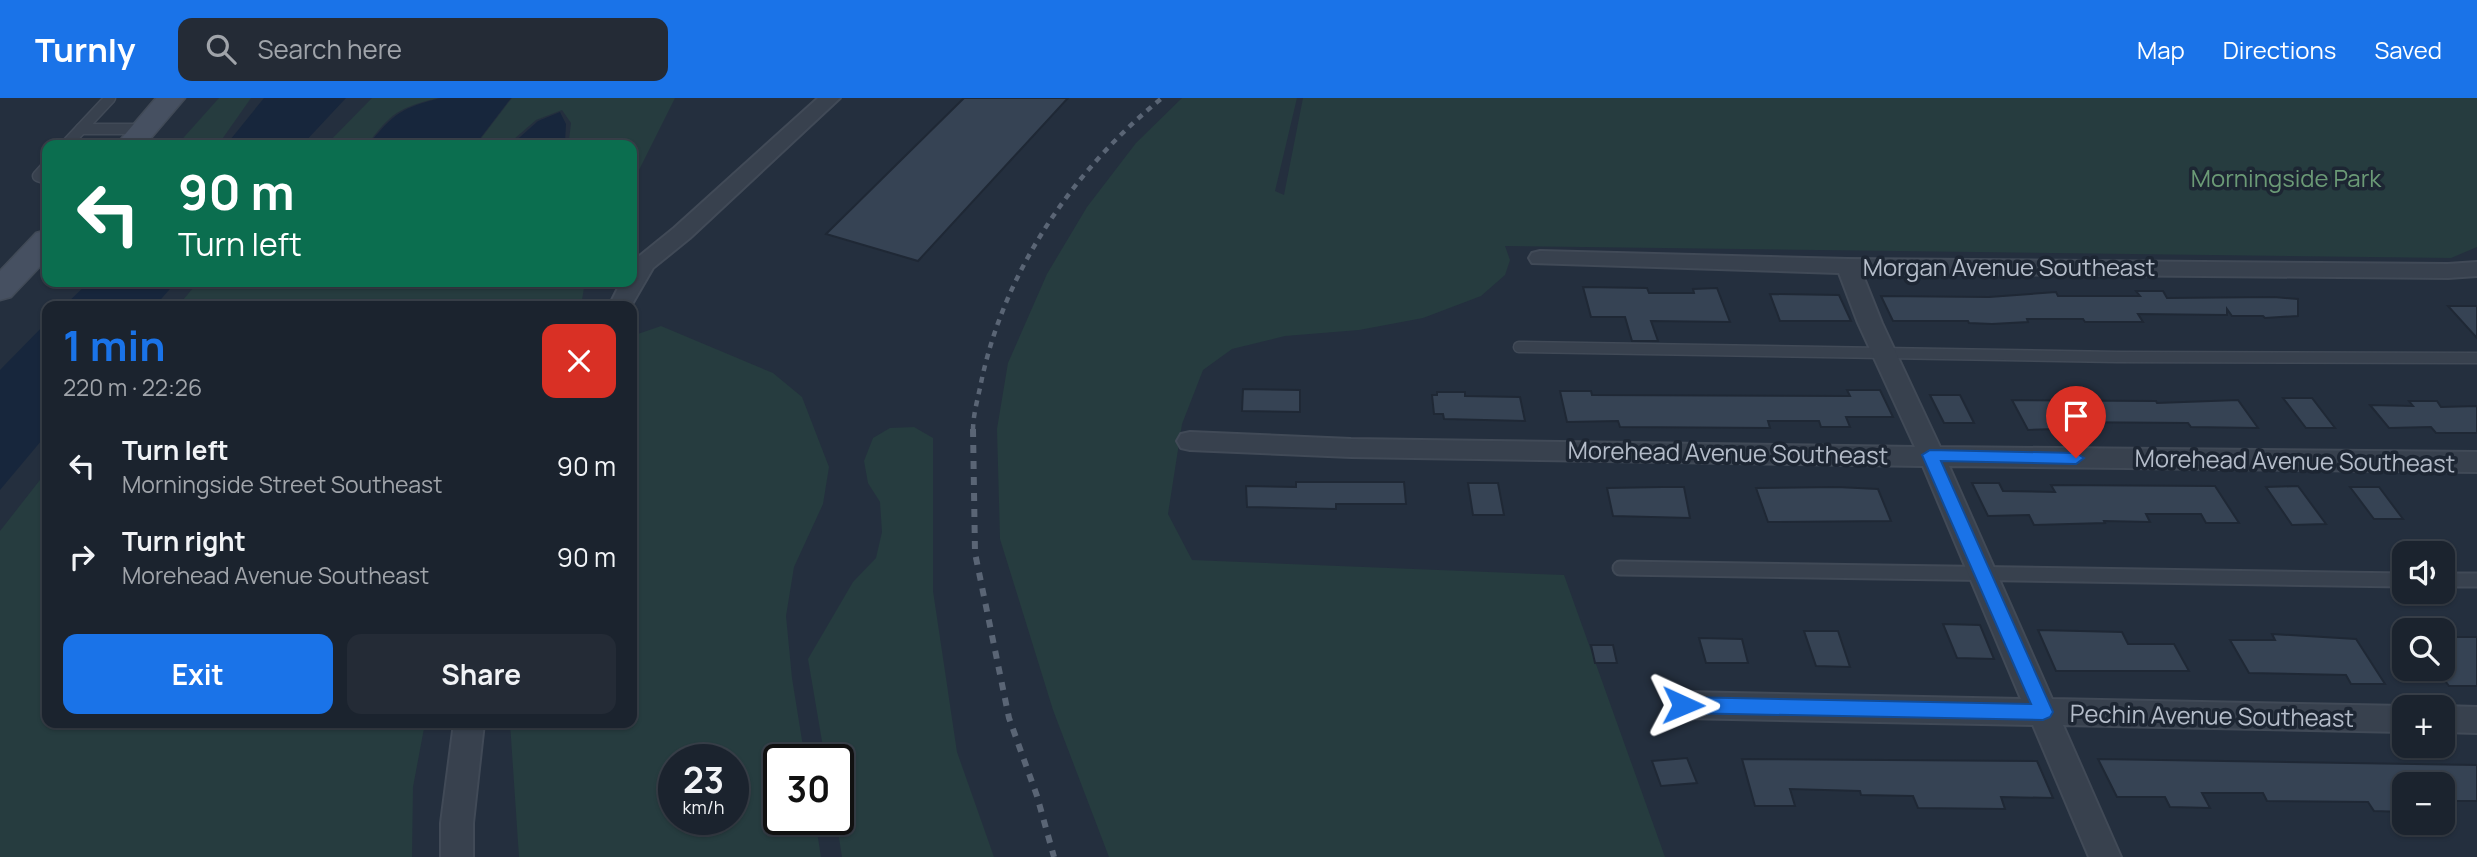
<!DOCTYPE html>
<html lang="en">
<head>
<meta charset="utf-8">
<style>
	body { margin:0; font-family:Manrope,sans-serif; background:#242b36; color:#f1f3f6; height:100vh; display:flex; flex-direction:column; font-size:26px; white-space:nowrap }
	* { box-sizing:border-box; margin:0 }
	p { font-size:23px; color:#a0a4aa }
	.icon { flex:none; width:38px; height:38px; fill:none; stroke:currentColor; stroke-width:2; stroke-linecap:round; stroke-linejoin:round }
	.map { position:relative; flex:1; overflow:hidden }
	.side { position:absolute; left:42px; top:203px; width:595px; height:427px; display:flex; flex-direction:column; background:#1b232e; border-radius:14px; box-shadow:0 2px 5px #0004,0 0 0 2px #39404a }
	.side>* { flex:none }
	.banner { position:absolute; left:42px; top:42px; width:595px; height:147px; border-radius:14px; box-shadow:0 2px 5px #0004,0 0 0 2px #39404a; background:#0b6e4f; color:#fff; overflow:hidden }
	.tools { position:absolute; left:2392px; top:443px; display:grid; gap:14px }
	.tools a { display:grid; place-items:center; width:63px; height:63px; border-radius:14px; background:#1b232e; box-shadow:0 2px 5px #0004,0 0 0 2px #39404a; font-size:35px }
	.speed { position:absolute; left:658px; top:646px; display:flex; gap:14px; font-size:35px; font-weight:700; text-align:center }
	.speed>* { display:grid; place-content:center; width:91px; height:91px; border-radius:50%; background:#1b232e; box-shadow:0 2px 5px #0004,0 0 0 2px #39404a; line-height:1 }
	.speed small { font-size:18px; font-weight:400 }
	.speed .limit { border:4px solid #111; border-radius:10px; background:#fff; color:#111 }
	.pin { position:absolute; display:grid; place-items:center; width:60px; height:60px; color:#fff; margin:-72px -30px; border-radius:50% 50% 50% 0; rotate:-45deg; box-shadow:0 0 7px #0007 }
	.pin .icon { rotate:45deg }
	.me { position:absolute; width:77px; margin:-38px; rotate:91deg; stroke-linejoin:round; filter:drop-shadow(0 0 5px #0008) }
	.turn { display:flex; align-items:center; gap:24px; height:147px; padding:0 21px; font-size:32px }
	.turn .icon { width:91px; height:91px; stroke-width:2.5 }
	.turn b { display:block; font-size:49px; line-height:60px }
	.round { display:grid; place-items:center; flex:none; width:74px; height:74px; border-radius:14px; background:#242b36 }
	.summary { display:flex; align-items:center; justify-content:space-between; height:119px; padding:0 21px }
	h1 { font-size:42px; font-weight:700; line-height:52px; color:#1a73e8 }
	.primary-button { display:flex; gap:14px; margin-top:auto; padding:14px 21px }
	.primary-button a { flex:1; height:80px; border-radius:14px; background:#1a73e8; color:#fff; font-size:28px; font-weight:700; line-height:80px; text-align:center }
	.primary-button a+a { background:#242b36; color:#f1f3f6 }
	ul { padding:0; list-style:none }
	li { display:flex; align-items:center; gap:21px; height:91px; padding:0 21px }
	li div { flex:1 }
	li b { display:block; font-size:26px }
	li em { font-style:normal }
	header { display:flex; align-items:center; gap:42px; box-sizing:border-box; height:98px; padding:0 35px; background:#1a73e8; color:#fff }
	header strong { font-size:33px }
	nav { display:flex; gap:38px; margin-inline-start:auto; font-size:24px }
	.search { width:490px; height:63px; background:#242b36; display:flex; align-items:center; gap:18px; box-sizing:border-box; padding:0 24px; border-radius:14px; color:#a0a4aa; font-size:26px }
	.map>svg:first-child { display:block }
	.green { fill:#263c3f; fill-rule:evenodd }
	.water { fill:#17263c }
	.building { fill:#364354; stroke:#1f2835; stroke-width:2 }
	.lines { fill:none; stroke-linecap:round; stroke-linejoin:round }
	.lane-far1-casing { stroke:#414a57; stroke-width:13 }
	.lane-casing { stroke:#414a57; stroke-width:17 }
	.street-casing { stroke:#414a57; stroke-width:4 }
	.secondary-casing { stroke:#414a57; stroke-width:3 }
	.lane-far1 { stroke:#38414e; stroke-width:10 }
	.lane { stroke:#38414e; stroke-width:13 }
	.street { fill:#38414e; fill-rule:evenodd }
	.secondary { fill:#465061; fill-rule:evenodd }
	.rail-far1 { stroke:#5a6575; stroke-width:4.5; stroke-dasharray:6 6; stroke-linecap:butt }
	.rail { stroke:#5a6575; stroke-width:6; stroke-dasharray:8 8; stroke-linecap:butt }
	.route { fill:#1a73e8; stroke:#114b97; stroke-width:2 }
	.labels { text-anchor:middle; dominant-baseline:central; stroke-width:7; stroke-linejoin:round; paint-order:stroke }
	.park-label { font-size:24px; fill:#6b9a76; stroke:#1d2633 }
	.street-label { font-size:24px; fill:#b4bcc9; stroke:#1d2633 }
</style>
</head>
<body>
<header>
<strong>Turnly</strong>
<div class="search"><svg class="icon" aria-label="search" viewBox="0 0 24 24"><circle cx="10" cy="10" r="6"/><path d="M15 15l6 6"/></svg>Search here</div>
<nav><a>Map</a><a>Directions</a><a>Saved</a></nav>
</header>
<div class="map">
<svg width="2477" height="759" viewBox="0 0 2477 759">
	<rect width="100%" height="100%" fill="#242f3e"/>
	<g class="green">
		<polygon points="219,0 251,0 218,47 177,47"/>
		<path d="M372,0h66c-40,10 -47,15 -71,47h-41z"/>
		<polygon points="512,0 675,0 632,86 632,47 572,47 569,42 571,25 562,12 536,22 507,47 476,47"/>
		<polygon points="1182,0 1297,0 1275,93 1284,97 1303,0 2477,0 2477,149 2451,160 1505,148 1510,162 1505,177 1481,198 1423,220 1359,232 1285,238 1232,251 1203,272 1182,326 1168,416 1192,462 1564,477 1665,759 1109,759 1053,612 1000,441 997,331 1008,265 1047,176 1087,109 1136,45"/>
		<polygon points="198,184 585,184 581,208 178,208"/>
		<path d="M661,228l112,47 29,24 27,70 -6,37 -29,63 -8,49 6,62 13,81 -26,1v59h36l6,38h-302l-9,-134h122v-387zM674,662h59v59h-59z"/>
		<polygon points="914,329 933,340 933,493 957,654 994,759 842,759 836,721 838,721 838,662 825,661 808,561 853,484 876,460 882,434 880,404 868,385 864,363 873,340 890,330"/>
		<polygon points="47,373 47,625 425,625 413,689 412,759 0,759 0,433"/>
	</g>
	<g class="water">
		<polygon points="264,0 346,0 302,47 226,47"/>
		<path d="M441,0h70l-36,47h-107c26,-32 33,-37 73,-47z"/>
		<polygon points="560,14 566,26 565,43 568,47 511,47 538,23"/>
		<polygon points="89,184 176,184 155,208 64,208"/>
		<polygon points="47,224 47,336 0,392 0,272"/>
	</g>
	<g class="building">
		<polygon points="964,0 1068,0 918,163 826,136"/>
		<polygon points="1583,189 1647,190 1649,195 1694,195 1693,191 1717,190 1730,224 1651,223 1658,243 1632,243 1625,219 1591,219"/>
		<polygon points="2136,193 2163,193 2167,200 2274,199 2298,201 2298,218 2265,220 2263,218 2232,218 2227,211 2227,217 2138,216 2143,224 2085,224 2083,221 2027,221 2028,224 1992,226 1969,225 1968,223 1893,223 1881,198 1989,199 2056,194 2058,198 2140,198"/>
		<polygon points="1770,196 1839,197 1851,223 1780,223"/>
		<polygon points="2448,208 2477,208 2477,240"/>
		<polygon points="1243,291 1300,292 1300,314 1242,313"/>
		<polygon points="1847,292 1880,292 1893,319 1846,319 1850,329 1821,329 1819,323 1768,323 1770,330 1620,329 1618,323 1567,324 1560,293 1591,293 1592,297 1850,298"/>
		<polygon points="1437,294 1465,294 1465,298 1520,299 1525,323 1444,321 1443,316 1434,316 1432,297 1437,297"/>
		<polygon points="1930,297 1960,297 1974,325 1944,325"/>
		<polygon points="2283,300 2312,300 2335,330 2306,330"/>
		<polygon points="2012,302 2156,303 2157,305 2238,302 2258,330 2191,329 2188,325 2052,324 2056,331 2028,332"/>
		<polygon points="2409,303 2437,303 2441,309 2477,308 2477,335 2436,335 2431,329 2389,330 2370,307 2413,308"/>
		<polygon points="1296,384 1404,384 1406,406 1336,406 1336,411 1247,409 1246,388 1296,389"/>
		<polygon points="1468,385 1498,385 1504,417 1473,417"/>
		<polygon points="1972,385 1999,385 2003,393 2055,394 2051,387 2215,388 2239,425 2206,425 2201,416 2146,416 2150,424 2104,423 2105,425 2034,427 2029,417 1988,418"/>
		<polygon points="2298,388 2326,426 2292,427 2266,389"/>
		<polygon points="1663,389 1684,389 1690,420 1613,418 1607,390"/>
		<polygon points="1837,389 1878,391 1891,423 1768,424 1756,390"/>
		<polygon points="2350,389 2379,389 2403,421 2374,421"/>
		<polygon points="1943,526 1980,527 1994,561 1957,560"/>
		<polygon points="2038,532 2122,534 2128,546 2174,546 2189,573 2056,573"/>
		<polygon points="1804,533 1838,533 1850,569 1816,568"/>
		<polygon points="2272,536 2356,541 2385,586 2351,586 2346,577 2249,575 2230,542 2275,542"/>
		<polygon points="2443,539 2477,539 2477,588 2449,588 2443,580"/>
		<polygon points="1699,540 1742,541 1748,565 1706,565"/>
		<polygon points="1591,547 1613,547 1617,565 1595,565"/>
		<polygon points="1687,660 1697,685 1661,688 1652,663"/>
		<polygon points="1742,661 2037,663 2053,700 2001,699 2005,711 1918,710 1913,698 1861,697 1860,693 1790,691 1795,708 1755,708"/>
		<polygon points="2098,661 2477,667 2477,703 2443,703 2443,686 2404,686 2404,714 2374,713 2368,704 2267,703 2263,695 2202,695 2210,710 2170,709 2165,699 2117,699"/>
	</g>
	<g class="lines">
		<g class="lane-far1-casing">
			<g id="lane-far1">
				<polyline points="81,31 144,31"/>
				<polyline points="66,47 110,0"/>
				<polyline points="47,68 38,78 47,81"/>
				<polyline points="1519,249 2117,259 2477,260"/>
			</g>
		</g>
		<g class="lane-casing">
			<g id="lane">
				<polyline points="1620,470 2404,482"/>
				<polyline points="2443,482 2477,482"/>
			</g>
		</g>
		<g class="street-casing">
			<g id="street">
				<polygon points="818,0 840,0 690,140 653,170 631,208 609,208 621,184 632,184 632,168 637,160 674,130"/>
				<polygon points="1540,153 1848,161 2448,166 2477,164 2477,178 2448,180 1862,175 1882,225 1940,349 2477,354 2477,374 1949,368 2052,601 2404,608 2407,609 2404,609 2404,634 2063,627 2121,759 2089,759 2033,627 1683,620 1672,616 1668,607 1672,598 1683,594 2021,601 1923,368 1351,359 1190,352 1181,350 1177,343 1181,336 1190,334 1351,341 1915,349 1858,225 1839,175 1532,165 1529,160 1532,155"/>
				<polygon points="2443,608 2477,609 2477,635 2443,634 2443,609 2440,609"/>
				<polygon points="454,625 484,625 473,725 473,759 441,759 441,725"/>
			</g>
		</g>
		<g class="secondary-casing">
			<g id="secondary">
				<polygon points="156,0 185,0 145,47 116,47"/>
				<polygon points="47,132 47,161 11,199 0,202 0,173 36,135"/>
			</g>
		</g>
		<use href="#lane-far1" class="lane-far1"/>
		<use href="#lane" class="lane"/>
		<use href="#street" class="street"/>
		<use href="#secondary" class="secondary"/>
		<path class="rail-far1" d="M973,332c0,-15 5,-32 8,-47 23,-112 93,-214 181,-285"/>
		<polyline class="rail" points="973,331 975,455 1009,620 1037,698 1054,759"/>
	</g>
	<polygon class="route" points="1930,352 2076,355 2084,360 2076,366 1941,363 2053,614 2050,619 2043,622 1683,615 1676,613 1674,607 1676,602 1683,599 2031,606 1922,357"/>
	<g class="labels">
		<g class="park-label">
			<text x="2286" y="79">Morningside Park</text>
		</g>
		<g class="street-label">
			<text x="2009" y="168">Morgan Avenue Southeast</text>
			<text transform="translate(1728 354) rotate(1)">Morehead Avenue Southeast</text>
			<text transform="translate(2295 362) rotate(1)">Morehead Avenue Southeast</text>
			<text transform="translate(2212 617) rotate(1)">Pechin Avenue Southeast</text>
		</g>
	</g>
</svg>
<div class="tools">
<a><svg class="icon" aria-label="sound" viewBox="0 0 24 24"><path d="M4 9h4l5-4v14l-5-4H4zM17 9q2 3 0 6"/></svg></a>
<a><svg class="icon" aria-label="search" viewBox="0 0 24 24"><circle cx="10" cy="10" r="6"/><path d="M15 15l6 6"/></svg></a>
<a>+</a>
<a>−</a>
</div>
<div class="speed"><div>23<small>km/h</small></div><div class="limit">30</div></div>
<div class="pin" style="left:2076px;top:360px;background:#d93025"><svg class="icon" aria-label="arrive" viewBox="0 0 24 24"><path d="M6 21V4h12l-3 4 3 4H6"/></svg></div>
<svg class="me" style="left:1683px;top:607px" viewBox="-20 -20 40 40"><path d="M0-17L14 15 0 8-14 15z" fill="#1a73e8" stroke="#fff" stroke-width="4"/></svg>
<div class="banner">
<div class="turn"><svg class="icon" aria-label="left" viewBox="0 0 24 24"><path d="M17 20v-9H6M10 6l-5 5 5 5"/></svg><div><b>90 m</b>Turn left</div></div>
</div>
<section class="side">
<div class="summary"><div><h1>1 min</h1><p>220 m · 22:26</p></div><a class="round" style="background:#d93025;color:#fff"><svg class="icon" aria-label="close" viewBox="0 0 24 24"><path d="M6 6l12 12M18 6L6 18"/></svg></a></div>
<ul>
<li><svg class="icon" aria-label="left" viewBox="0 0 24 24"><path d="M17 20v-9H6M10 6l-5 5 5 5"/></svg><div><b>Turn left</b><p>Morningside Street Southeast</p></div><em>90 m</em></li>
<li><svg class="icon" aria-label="right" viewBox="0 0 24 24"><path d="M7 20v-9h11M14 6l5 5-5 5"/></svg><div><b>Turn right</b><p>Morehead Avenue Southeast</p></div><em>90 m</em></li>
</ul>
<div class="primary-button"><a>Exit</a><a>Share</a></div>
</section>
</div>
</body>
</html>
